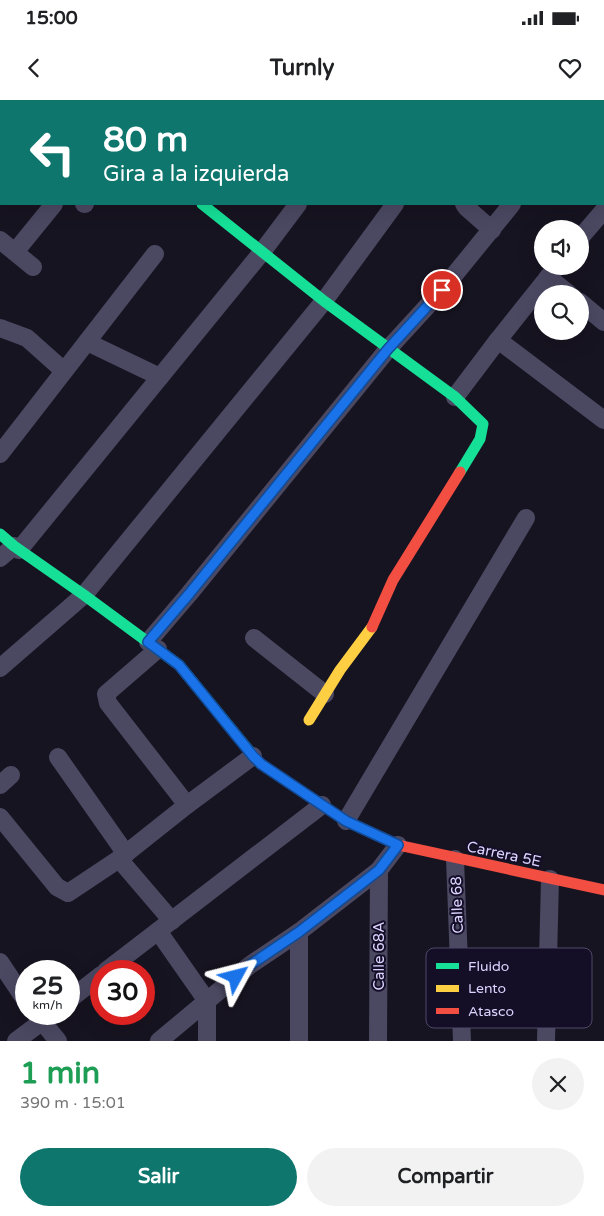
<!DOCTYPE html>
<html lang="es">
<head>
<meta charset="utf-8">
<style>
	body { margin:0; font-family:"Varela Round",sans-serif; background:#f2f2f2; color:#202124; height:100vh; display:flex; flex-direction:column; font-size:19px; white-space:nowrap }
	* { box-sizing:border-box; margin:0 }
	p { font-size:16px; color:#757577 }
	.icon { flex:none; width:28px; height:28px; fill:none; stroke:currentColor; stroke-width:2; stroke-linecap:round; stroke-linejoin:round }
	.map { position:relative; height:941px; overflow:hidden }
	.side { display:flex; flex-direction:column; background:#fff; flex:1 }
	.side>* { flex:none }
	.guide { position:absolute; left:0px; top:0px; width:605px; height:105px; box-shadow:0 5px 20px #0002; background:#0f766e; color:#fff; overflow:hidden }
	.controls { position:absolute; left:534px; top:120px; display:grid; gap:10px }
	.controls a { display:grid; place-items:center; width:55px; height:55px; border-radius:50%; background:#fff; box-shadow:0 5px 20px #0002; font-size:25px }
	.speed { position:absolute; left:15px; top:860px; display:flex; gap:10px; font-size:25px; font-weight:700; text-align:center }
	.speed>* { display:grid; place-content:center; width:65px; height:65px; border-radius:50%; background:#fff; box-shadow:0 5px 20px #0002; line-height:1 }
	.speed small { font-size:12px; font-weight:400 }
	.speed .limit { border:8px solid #d22; background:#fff; color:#111 }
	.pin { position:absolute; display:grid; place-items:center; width:42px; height:42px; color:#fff; margin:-21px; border:2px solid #fff; border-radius:50%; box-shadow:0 1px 5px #0007 }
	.me { position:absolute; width:55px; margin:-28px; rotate:52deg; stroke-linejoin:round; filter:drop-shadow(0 0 4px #0008) }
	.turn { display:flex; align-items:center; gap:18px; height:105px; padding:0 20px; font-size:22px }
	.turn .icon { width:65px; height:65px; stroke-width:2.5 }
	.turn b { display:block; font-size:35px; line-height:42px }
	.round { display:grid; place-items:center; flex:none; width:52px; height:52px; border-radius:26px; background:#f2f2f2 }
	.headline { display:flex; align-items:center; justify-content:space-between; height:85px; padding:0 20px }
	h1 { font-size:30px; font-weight:700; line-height:38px; color:#1e9e55 }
	.primary-button { display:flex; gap:10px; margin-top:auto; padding:10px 20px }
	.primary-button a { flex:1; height:58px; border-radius:30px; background:#0f766e; color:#fff; font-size:20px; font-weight:700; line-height:58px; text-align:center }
	.primary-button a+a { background:#f2f2f2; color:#202124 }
	.status { display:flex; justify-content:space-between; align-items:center; height:35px; padding:0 25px; background:#fff; direction:ltr }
	.status svg { height:14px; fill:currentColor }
	header { display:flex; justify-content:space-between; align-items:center; height:65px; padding:0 20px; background:#fff; font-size:22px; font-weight:700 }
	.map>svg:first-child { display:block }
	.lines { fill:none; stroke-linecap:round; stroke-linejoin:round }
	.street { stroke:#4b4862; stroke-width:18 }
	.fast { stroke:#16e098; stroke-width:11 }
	.slow { stroke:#ffcf43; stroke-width:11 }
	.jam { stroke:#f24e42; stroke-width:11 }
	.route-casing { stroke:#114b97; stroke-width:12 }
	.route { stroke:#1a73e8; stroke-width:9 }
	.labels { text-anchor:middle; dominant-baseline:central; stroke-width:4; stroke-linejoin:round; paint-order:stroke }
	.street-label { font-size:15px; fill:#dcd4ff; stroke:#140e27 }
	.key { fill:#140e27; stroke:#504968; stroke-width:1 }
	.key-label { font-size:14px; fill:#dcd4ff }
</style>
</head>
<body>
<div class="status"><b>15:00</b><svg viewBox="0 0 49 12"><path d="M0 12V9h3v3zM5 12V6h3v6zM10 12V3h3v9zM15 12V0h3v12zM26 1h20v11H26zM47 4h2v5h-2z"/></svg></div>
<header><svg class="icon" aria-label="back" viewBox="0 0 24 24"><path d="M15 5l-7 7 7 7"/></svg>Turnly<svg class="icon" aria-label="heart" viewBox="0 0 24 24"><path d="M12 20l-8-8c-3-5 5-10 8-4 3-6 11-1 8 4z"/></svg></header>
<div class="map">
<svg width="604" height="941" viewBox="0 0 604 941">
	<rect width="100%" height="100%" fill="#171421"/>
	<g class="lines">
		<g class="street">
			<polyline points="202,0 204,1"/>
			<polyline points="411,0 412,1"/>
			<polyline points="387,1 388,0"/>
			<polyline points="475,1 476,0"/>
			<polyline points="595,1 596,0"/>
			<polyline points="84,104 85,104"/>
			<polyline points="464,104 467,108 492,130"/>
			<polyline points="580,138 604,110"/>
			<polyline points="0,140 33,167"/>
			<polyline points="15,152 54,104"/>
			<polyline points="548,177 569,194"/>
			<polyline points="580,202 604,222"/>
			<polyline points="0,228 27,238 64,271"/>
			<polyline points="498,240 604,320"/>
			<polyline points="87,242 160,277"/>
			<polyline points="455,297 498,240 557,166"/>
			<polyline points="0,354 155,154"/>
			<polyline points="19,450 262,152 298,104"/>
			<polyline points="0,458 14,446"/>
			<polyline points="254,538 325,594"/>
			<polyline points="148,542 189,494 388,249 442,190 512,104"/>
			<polyline points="158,549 106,594 108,603 187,705"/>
			<polyline points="0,568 84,495 324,201 395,104"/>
			<polyline points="58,657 126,754"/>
			<polyline points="0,685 11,675"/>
			<polyline points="0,717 57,787 68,793 119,759 187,705 253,656"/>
			<polyline points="346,721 526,418"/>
			<polyline points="119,759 172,821"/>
			<polyline points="455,759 462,941"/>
			<polyline points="158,831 207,901 207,941"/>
			<polyline points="299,832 299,941"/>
			<polyline points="0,862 26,901"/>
			<polyline points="106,871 322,705"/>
			<polyline points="69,900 101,875"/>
			<polyline points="36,914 58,941"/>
			<polyline points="16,941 52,914"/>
			<polyline points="159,941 250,865 299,832 379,770 398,745"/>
			<polyline points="378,941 379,770"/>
			<polyline points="546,941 550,779"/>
		</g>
		<g class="fast">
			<polyline points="202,104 324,201 455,297 483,324 480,339 460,372"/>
			<polyline points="0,434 14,446 84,495 179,565 251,653"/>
		</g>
		<polyline class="slow" points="309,620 340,570 372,527"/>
		<g class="jam">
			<polyline points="372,527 393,480 460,372"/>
			<polyline points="251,653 261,664 346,721 398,745 604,790"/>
		</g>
	</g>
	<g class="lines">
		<g class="route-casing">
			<polyline id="route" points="236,877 250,865 299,832 379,770 398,745 346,721 261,664 253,656 179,565 148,542 189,494 388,249 442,190"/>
		</g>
		<use href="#route" class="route"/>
	</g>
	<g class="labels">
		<g class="street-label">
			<text transform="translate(504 754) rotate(12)">Carrera 5E</text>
			<text transform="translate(457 805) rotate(-92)">Calle 68</text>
			<text transform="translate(379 856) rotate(-90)">Calle 68A</text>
		</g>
	</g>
	<rect x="426" y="848" width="166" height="80" rx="8" class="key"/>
	<rect x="436" y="863" width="23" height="6" fill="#16e098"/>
	<rect x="436" y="885" width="23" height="7" fill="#ffcf43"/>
	<rect x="436" y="908" width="23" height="6" fill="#f24e42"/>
	<g class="key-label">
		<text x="468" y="871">Fluido</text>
		<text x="468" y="893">Lento</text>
		<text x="468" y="916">Atasco</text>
	</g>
</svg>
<div class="controls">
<a><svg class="icon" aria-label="sound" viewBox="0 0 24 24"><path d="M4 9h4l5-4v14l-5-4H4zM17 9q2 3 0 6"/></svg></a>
<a><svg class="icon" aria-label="search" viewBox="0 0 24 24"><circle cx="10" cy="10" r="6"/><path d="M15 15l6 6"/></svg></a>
</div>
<div class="speed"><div>25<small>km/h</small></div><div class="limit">30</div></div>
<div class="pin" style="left:442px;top:190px;background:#d93025"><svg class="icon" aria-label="arrive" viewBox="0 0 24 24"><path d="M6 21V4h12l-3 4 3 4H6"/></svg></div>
<svg class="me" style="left:236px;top:877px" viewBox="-20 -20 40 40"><path d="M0-17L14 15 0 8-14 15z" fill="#1a73e8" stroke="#fff" stroke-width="4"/></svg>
<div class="guide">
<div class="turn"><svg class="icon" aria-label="left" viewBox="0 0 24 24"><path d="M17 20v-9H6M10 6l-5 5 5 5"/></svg><div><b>80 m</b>Gira a la izquierda</div></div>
</div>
</div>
<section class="side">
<div class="headline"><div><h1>1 min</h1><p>390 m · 15:01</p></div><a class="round"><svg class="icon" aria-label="close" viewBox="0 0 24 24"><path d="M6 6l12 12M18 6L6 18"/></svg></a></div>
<div class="primary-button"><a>Salir</a><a>Compartir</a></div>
</section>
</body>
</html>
